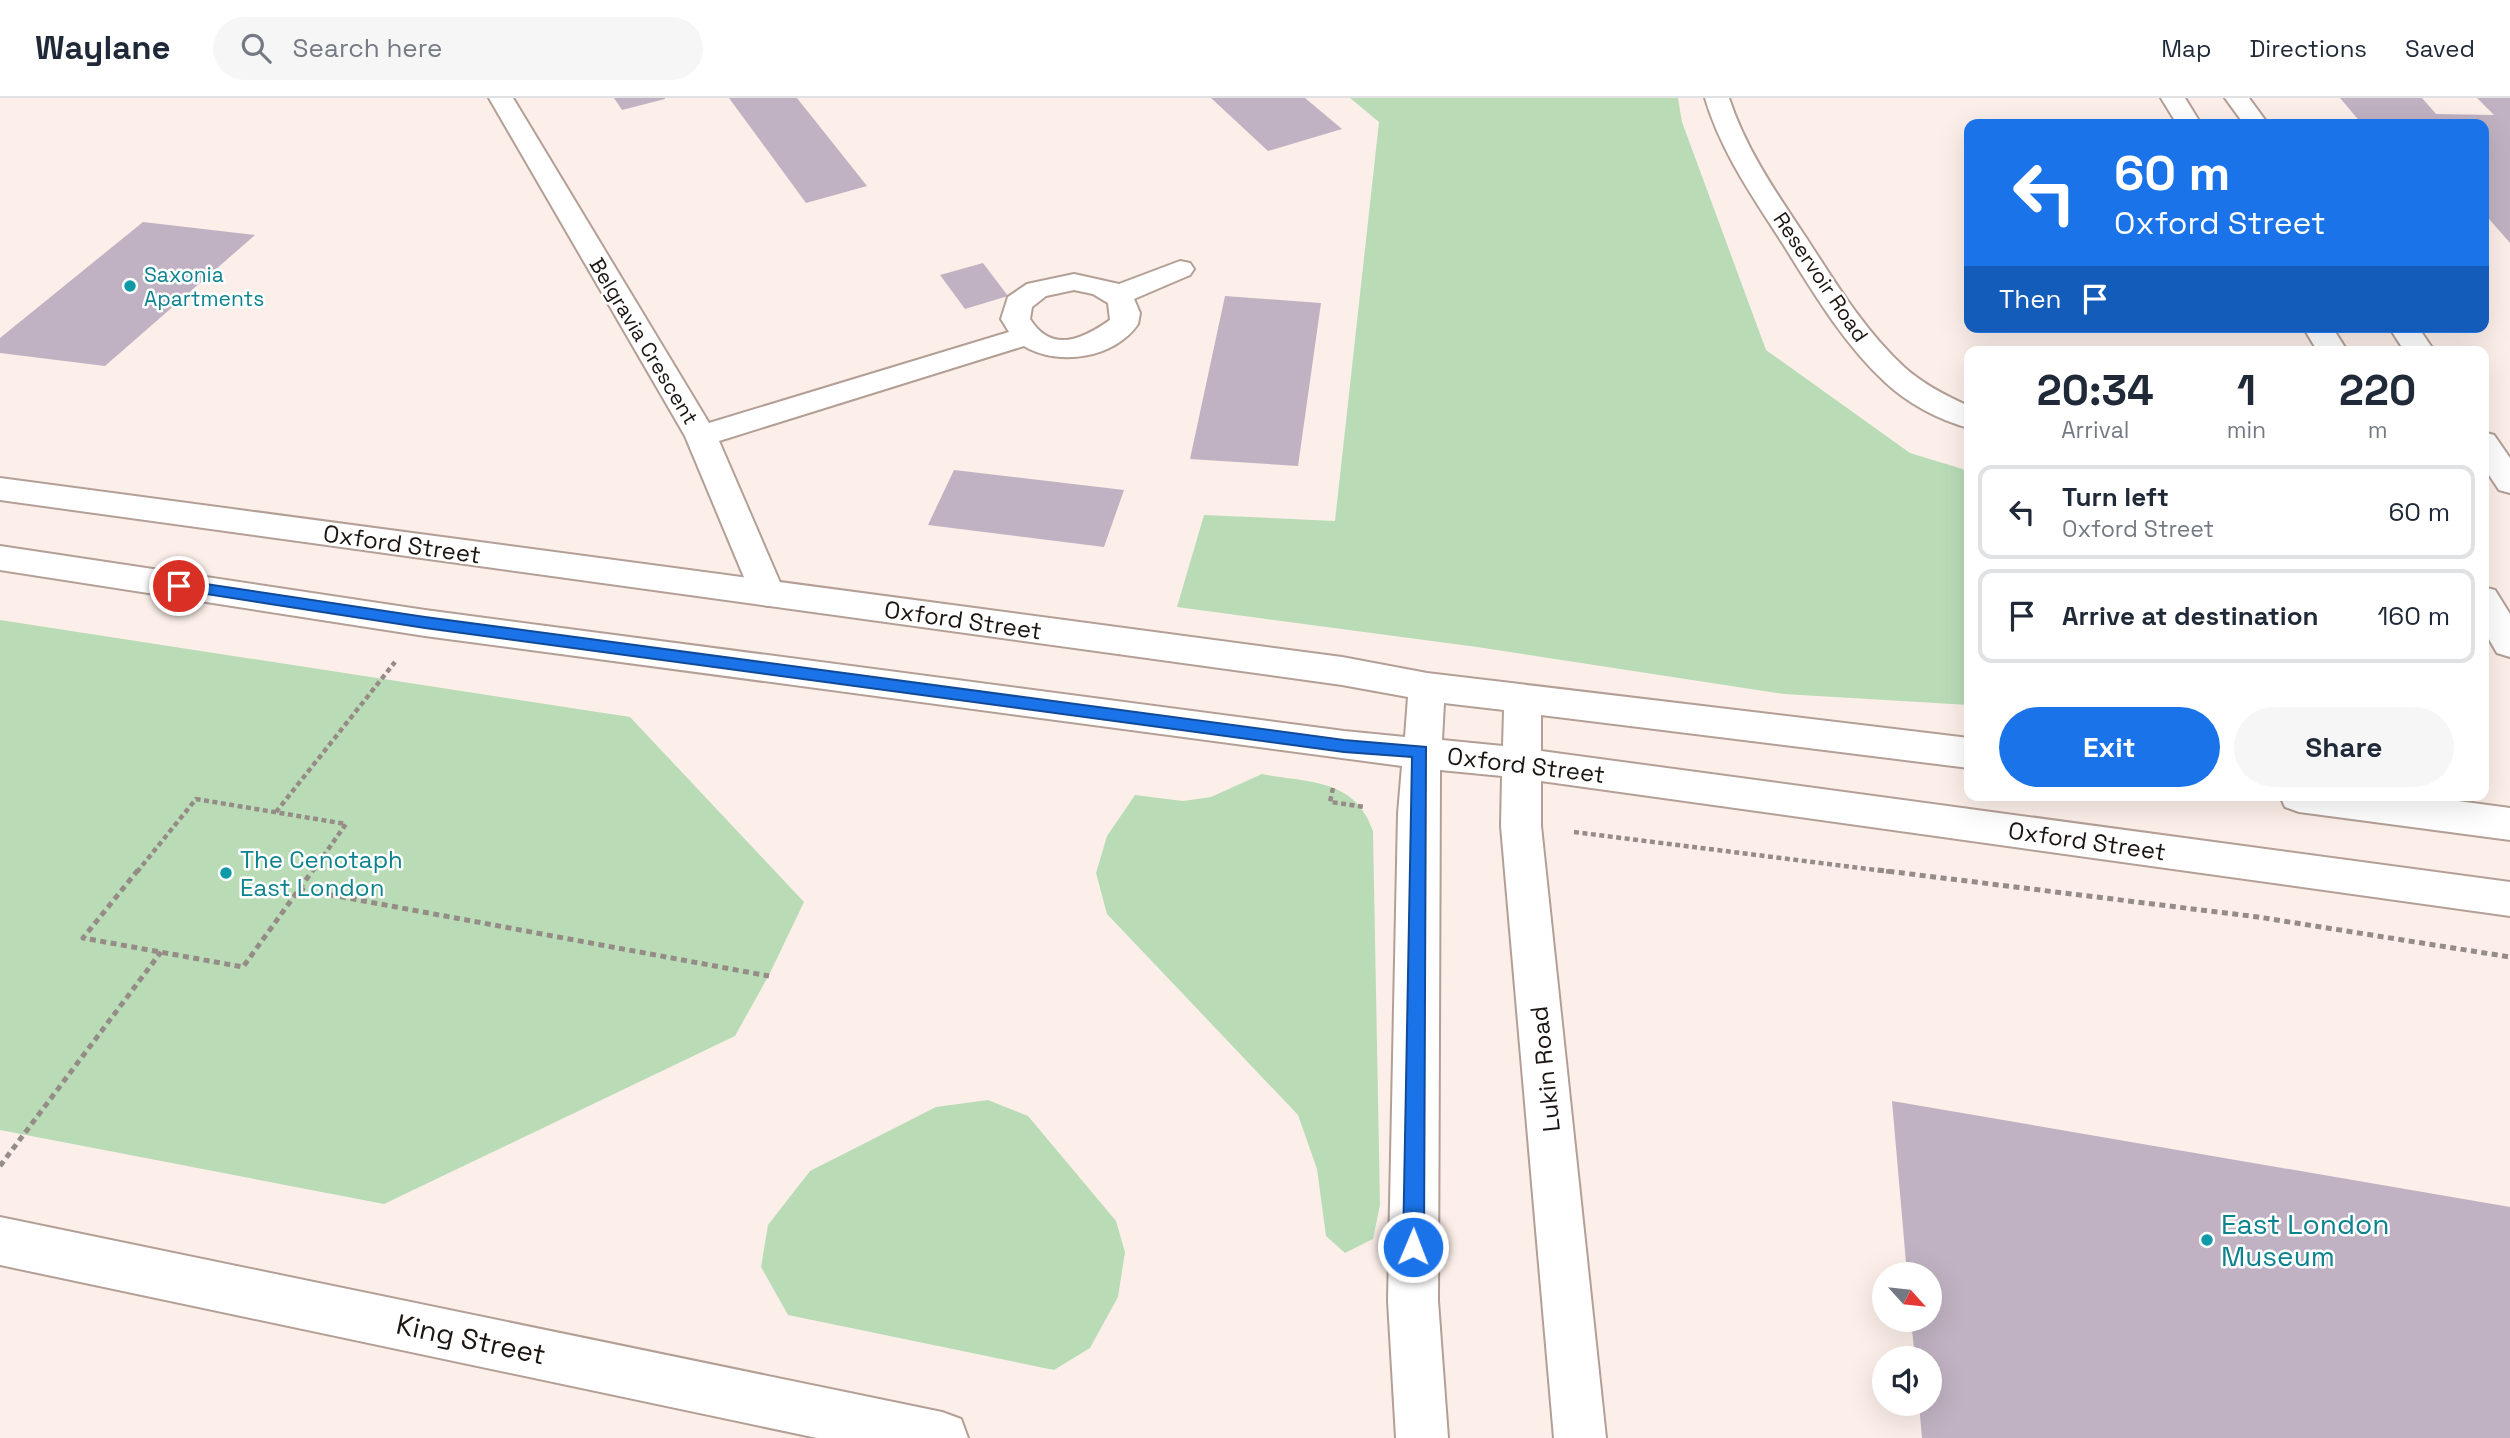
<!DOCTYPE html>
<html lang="en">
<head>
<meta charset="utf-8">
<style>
	body { margin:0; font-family:"Space Grotesk",sans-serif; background:#f6f6f7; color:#1f2937; height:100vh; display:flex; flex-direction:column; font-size:26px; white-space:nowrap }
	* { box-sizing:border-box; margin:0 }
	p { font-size:23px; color:#747a83 }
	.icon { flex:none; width:38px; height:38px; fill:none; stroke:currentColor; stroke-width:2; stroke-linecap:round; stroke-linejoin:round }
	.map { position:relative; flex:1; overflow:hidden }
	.panel { position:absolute; left:1964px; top:248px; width:525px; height:455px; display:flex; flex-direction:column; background:#fff; border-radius:14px; box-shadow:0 7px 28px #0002 }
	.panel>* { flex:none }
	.guide { position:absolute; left:1964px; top:21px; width:525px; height:214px; border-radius:14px; box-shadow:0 7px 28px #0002; background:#1a73e8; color:#fff; overflow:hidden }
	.needle { width:46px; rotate:117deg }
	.tools { position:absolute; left:1872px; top:1164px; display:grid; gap:14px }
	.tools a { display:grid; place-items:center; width:70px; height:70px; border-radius:50%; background:#fff; box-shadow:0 7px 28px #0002; font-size:35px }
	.pin { position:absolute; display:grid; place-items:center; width:60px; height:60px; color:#fff; margin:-30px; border:4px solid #fff; border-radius:50%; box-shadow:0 2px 7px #0007 }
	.me { position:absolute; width:77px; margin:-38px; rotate:1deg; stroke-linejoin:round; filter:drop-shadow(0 0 5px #0008) }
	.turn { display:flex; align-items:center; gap:24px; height:147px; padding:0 35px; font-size:32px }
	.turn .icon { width:91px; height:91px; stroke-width:2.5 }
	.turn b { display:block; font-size:49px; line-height:60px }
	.then { display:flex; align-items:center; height:66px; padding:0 35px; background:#0003; gap:14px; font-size:26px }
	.eta { display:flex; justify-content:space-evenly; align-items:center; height:119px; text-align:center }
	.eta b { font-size:42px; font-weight:700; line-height:49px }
	.button { display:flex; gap:14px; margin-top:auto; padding:14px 35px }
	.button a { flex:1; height:80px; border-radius:42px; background:#1a73e8; color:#fff; font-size:28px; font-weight:700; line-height:80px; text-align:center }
	.button a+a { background:#f6f6f7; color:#1f2937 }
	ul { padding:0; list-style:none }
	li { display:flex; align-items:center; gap:21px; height:94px; margin:0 14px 10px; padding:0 21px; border:4px solid #e0e1e3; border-radius:14px }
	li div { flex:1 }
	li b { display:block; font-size:26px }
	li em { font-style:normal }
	header { display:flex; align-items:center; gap:42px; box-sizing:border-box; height:98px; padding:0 35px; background:#fff; border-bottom:2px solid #e0e1e3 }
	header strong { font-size:33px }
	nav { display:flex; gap:38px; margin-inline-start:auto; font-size:24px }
	.search { width:490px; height:63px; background:#f6f6f7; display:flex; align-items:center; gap:18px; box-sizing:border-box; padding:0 24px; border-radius:38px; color:#747a83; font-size:26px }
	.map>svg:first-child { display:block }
	.green { fill:#b9dcb7 }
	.building { fill:#c0b2c2 }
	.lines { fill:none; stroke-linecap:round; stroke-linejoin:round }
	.minor-casing { stroke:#b39f95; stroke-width:4 }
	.major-casing { stroke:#b39f95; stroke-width:4 }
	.path-far1 { stroke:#968c87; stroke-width:4.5; stroke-dasharray:5 3.5; stroke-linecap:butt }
	.path { stroke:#968c87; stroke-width:5; stroke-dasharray:6 4.5; stroke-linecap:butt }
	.minor { fill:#fff; fill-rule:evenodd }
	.major { fill:#fff; fill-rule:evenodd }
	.route { fill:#1a73e8; stroke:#114b97; stroke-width:2 }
	.culture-dot { fill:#0f9aa8; stroke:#fff; stroke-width:2.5 }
	.labels { text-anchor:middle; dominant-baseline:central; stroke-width:5; stroke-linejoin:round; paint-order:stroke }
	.far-culture-label { font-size:21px; fill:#0d838f; stroke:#fff; text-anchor:start }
	.far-street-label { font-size:21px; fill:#1c1511; stroke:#fff }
	.street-label { font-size:24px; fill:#1c1511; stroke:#fff }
	.culture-label { font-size:24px; fill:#0d838f; stroke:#fff; text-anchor:start }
	.near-culture-label { font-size:28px; fill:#0d838f; stroke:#fff; text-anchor:start }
	.near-street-label { font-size:28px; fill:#1c1511; stroke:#fff }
</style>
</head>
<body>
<header>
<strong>Waylane</strong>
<div class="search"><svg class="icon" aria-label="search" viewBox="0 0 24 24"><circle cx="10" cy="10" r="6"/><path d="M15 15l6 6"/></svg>Search here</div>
<nav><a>Map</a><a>Directions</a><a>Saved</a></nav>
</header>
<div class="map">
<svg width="2510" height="1340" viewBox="0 0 2510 1340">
	<rect width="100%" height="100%" fill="#fcefe9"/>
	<g class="green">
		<polygon points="1350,0 1678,0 1682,24 1766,252 1910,355 1969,373 1969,607 1784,596 1477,549 1177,509 1204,417 1335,423 1379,24"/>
		<polygon points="0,522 630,619 804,804 769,877 735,938 384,1106 0,1032"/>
		<path d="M1262,676c47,9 93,4 111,57l7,374 -7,34 -28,14 -19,-17 -9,-67 -19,-54 -191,-201 -11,-41 11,-37 28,-41 48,6 28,-4z"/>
		<polygon points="988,1002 1028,1018 1116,1123 1125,1154 1118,1199 1090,1250 1054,1272 788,1217 761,1169 768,1127 810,1073 936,1009"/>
	</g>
	<g class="building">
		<polygon points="614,0 665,0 665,1 622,12"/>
		<polygon points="729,0 797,0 867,88 806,105"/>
		<polygon points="1211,0 1305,0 1342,31 1268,53"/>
		<polygon points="2340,0 2422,0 2436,16 2494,17 2477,0 2510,0 2510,145 2483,114 2483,26 2362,26"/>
		<polygon points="143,124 255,137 105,268 0,255 0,240"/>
		<polygon points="983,165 1008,198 965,211 940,177"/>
		<polygon points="1225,198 1321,205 1298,368 1190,361"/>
		<polygon points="954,372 1124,392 1104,449 928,427"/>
		<polygon points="1892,1003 2510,1109 2510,1340 1922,1340 1919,1306 1930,1306 1930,1260 1915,1260 1911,1222 1930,1222 1930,1176 1907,1176"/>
	</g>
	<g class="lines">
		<g class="minor-casing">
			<g id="minor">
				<path d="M489,0h24l196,325 300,-91 -8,-13 7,-22 19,-13 47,-10 45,10 61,-23 10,2 4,6 -4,6 -56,24 6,14 -2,11c-23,34 -79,43 -114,22l-305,95 66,153 -5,9 -12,3 -12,-3 -5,-9 -66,-158zM1074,192l19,4 15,9 2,17c-27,19 -58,34 -80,-1l2,-12 14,-11z"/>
				<path d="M1705,0h24c17,52 48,96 78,141 29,45 58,92 97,128 19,17 42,29 65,39v22c-30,-8 -62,-25 -84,-46 -42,-39 -72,-90 -102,-138 -30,-47 -62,-92 -78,-146z"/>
				<polygon points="0,1119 942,1314 961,1321 968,1340 817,1340 0,1167"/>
			</g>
		</g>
		<g class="major-casing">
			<g id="major">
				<polygon points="2161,0 2185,0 2201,26 2177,26"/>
				<polygon points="2225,0 2249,0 2268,26 2244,26"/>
				<polygon points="2303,229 2332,229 2348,254 2318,254"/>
				<polygon points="2389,229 2418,229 2435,254 2405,254"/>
				<polygon points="2483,334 2494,337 2510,360 2510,395 2499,392 2483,368"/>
				<path d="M0,380l1342,179 85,16 542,65v30l-428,-53v36l969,131v34l-969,-135v45l65,612h-52l-53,-612 1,-50 -62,-6 -2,531 10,137h-52l-8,-137 10,-487 4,-48 -977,-130 -425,-66v-24l425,64 919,121 61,6 3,-40 -66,-12 -1342,-185zM1444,605l60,7 -1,36 -61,-6z"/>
				<polygon points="2483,489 2495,492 2510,516 2510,559 2497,555 2483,531"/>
				<polygon points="2280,698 2421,698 2510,710 2510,742 2299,714 2285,709"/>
			</g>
		</g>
		<g class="path-far1">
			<polyline points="1333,690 1330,704 1365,709"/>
			<polyline points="276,714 395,564"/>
			<polyline points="1574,734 1892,774"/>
			<polyline points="137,774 196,701 346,726 312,774"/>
		</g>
		<g class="path">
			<polyline points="138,772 83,840 243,869 313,772"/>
			<polyline points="1878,772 2258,819 2510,859"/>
			<polyline points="299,791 769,878"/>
			<polyline points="0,1068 161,854"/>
		</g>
		<use href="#minor" class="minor"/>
		<use href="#major" class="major"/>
	</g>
	<polygon class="route" points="179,482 425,519 1344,642 1426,649 1424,1149 1421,1156 1413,1159 1406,1156 1403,1149 1412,659 1344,654 425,530 174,491 174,484"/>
	<g class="culture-dot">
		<circle cx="130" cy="188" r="7"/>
		<circle cx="226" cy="775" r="7"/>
		<circle cx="2207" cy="1142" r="7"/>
	</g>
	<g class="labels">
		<g class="far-culture-label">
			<text x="144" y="176">Saxonia<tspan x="144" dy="24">Apartments</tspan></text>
		</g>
		<g class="far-street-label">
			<text transform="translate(1821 179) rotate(56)">Reservoir Road</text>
			<text transform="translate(644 243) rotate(59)">Belgravia Crescent</text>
		</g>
		<g class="street-label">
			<text transform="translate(402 446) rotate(8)">Oxford Street</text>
			<text transform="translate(963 522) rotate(8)">Oxford Street</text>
			<text transform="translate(1526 667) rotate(7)">Oxford Street</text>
			<text transform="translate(2087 743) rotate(8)">Oxford Street</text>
			<text transform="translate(1545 971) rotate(-96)">Lukin Road</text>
		</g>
		<g class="culture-label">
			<text x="240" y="761">The Cenotaph<tspan x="240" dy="28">East London</tspan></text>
		</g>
		<g class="near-culture-label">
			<text x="2221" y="1126">East London<tspan x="2221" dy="32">Museum</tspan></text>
		</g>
		<g class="near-street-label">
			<text transform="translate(471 1241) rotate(12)">King Street</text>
		</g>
	</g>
</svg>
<div class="tools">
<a><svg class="needle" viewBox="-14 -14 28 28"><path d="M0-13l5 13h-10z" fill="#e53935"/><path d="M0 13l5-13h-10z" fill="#747a83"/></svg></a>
<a><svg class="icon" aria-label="sound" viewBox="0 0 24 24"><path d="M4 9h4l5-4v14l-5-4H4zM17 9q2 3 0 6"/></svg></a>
</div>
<div class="pin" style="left:179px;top:488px;background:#d93025"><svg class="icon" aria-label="arrive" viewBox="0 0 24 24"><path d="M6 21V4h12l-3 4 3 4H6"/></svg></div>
<svg class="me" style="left:1413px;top:1149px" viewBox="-20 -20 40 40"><circle r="17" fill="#1a73e8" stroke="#fff" stroke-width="3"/><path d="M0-11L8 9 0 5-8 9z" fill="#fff"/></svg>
<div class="guide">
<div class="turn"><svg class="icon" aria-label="left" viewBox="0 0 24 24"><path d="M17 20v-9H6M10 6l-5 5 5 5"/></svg><div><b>60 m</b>Oxford Street</div></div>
<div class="then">Then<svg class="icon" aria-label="arrive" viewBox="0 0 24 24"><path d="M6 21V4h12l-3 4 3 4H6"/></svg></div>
</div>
<section class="panel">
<div class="eta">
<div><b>20:34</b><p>Arrival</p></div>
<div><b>1</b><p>min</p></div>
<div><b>220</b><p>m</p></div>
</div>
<ul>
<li><svg class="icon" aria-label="left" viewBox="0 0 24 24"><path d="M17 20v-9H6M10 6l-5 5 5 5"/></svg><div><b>Turn left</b><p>Oxford Street</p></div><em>60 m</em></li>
<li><svg class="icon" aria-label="arrive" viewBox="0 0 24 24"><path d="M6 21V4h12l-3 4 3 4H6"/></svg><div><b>Arrive at destination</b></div><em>160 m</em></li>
</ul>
<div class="button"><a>Exit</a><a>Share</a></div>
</section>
</div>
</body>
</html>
